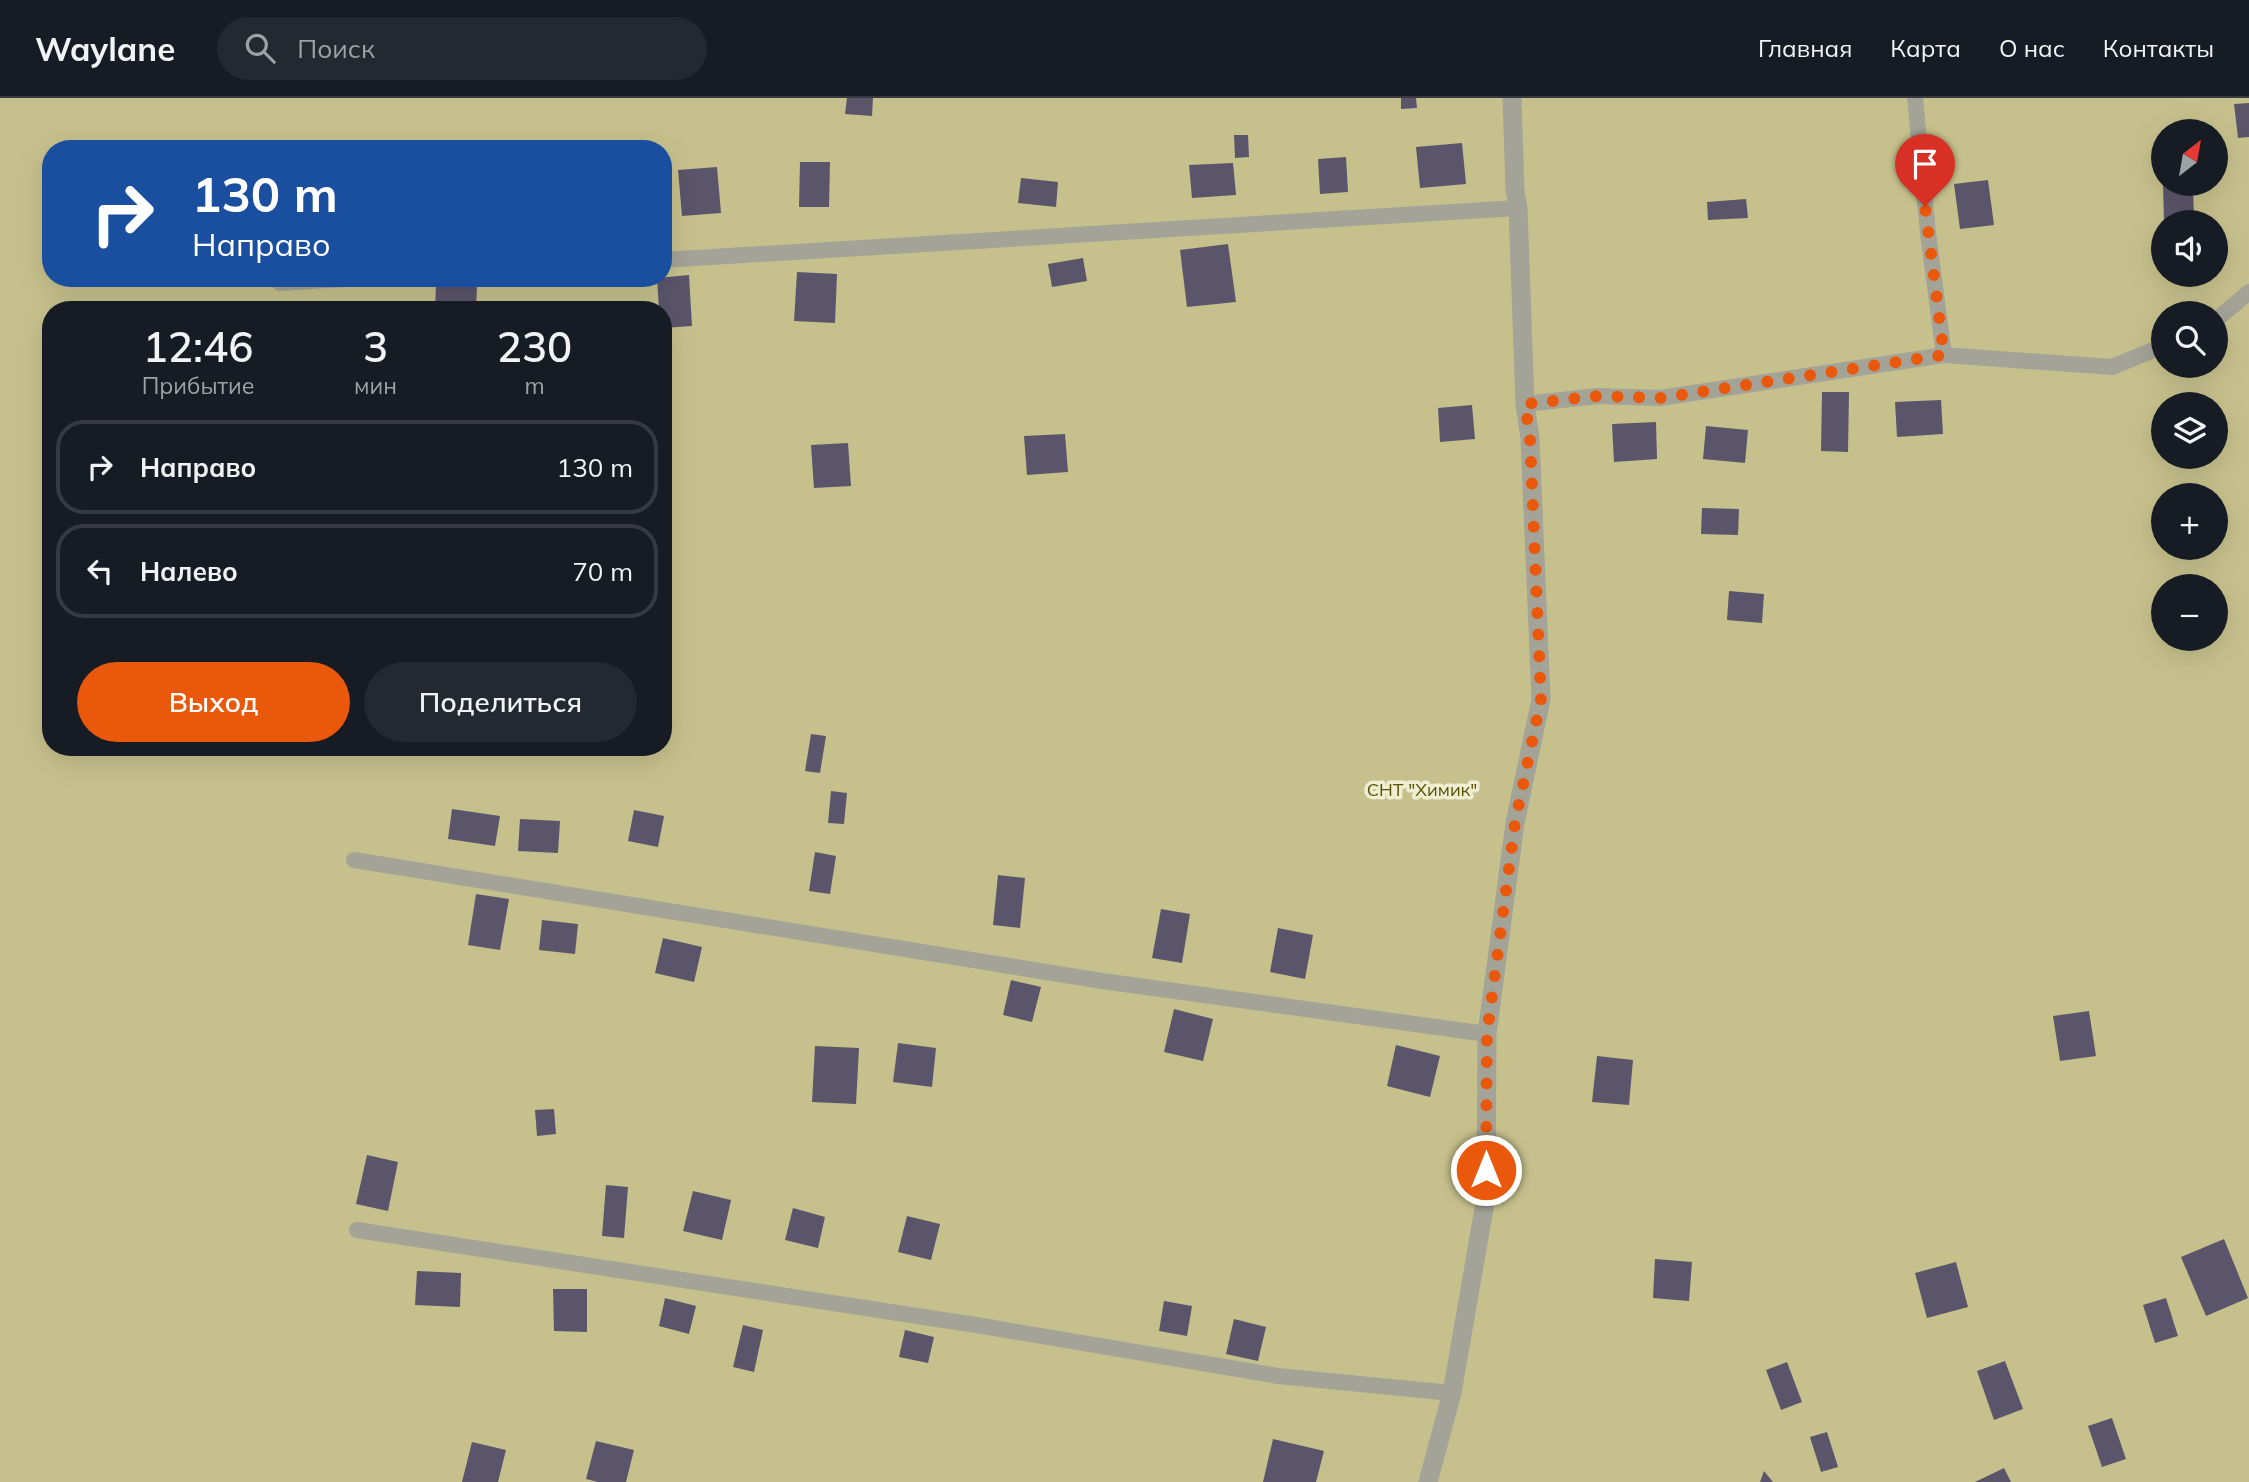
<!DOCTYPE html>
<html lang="ru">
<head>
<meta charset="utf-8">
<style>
	body { margin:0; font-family:Mulish,sans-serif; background:#242831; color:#f1f3f6; height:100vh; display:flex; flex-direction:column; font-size:26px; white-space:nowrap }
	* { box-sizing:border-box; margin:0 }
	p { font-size:23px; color:#9ea1a6 }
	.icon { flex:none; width:38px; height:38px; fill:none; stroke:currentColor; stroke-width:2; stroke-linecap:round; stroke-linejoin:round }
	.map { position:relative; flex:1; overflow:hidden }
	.sheet { position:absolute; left:42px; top:203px; width:630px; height:455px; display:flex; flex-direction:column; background:#171b24; border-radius:28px; box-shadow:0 7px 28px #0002 }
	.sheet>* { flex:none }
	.guide { position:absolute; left:42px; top:42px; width:630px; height:147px; border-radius:28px; box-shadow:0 7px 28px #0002; background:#1a4fa0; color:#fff; overflow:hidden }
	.needle { width:46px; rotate:31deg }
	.controls { position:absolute; left:2151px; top:21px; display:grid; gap:14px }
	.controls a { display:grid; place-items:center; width:77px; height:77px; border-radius:50%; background:#171b24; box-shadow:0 7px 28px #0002; font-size:35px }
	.pin { position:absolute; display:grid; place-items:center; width:60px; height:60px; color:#fff; margin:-72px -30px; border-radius:50% 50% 50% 0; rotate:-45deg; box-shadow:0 0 7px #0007 }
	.pin .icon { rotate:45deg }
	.me { position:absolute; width:77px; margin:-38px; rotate:0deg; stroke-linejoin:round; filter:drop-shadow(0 0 5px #0008) }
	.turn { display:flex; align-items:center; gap:24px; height:147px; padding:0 35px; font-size:32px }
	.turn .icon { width:91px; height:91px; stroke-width:2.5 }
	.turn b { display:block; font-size:49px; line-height:60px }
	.eta { display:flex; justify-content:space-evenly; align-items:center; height:119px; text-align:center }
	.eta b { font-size:42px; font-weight:600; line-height:49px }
	.button { display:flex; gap:14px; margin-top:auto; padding:14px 35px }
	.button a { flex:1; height:80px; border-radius:42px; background:#ea580c; color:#fff; font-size:28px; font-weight:600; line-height:80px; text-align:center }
	.button a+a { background:#242831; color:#f1f3f6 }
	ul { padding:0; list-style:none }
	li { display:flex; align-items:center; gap:21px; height:94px; margin:0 14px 10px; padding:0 21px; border:4px solid #363941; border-radius:28px }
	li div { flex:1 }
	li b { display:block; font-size:26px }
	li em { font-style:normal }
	header { display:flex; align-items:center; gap:42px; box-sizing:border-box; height:98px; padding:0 35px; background:#171b24; border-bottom:2px solid #363941 }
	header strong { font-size:33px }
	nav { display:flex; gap:38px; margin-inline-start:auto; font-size:24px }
	.search { width:490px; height:63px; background:#242831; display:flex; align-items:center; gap:18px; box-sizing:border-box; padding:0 24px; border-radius:38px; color:#9ea1a6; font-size:26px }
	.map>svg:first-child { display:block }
	.green { fill:#c6c18c; fill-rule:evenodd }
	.building { fill:#5b556b }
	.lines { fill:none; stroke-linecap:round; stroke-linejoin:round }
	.service { stroke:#a4a398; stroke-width:16 }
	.minor { stroke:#a4a398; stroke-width:19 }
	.route { stroke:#ea580c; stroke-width:12; stroke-dasharray:0 21.6 }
	.labels { text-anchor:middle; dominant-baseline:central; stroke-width:7; stroke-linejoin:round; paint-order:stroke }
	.park-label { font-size:18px; fill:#5b5304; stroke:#efedd2 }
</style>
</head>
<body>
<header>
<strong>Waylane</strong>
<div class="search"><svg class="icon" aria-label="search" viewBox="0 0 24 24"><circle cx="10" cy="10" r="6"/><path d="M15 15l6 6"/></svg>Поиск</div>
<nav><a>Главная</a><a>Карта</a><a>О нас</a><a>Контакты</a></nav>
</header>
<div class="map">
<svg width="2249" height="1384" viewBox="0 0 2249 1384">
	<rect width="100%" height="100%" fill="#efedd2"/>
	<path class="green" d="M0,0h2249v1384h-2249zM2163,33h53v53h-53zM51,51h612v129h-612zM2163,124h53v53h-53zM51,212h612v437h-612zM2163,215h53v53h-53zM2163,306h53v53h-53zM2163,397h53v53h-53zM2163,488h53v53h-53z"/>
	<g class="building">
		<polygon points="847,0 873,0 872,18 845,16"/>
		<polygon points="1401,0 1416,0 1417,10 1401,11"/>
		<polygon points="2249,5 2249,39 2238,40 2234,6"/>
		<polygon points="1234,37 1248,37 1249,59 1235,60"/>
		<polygon points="1462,45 1466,86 1420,90 1416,49"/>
		<polygon points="1346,59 1348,94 1320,96 1318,61"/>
		<polygon points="800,64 830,64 829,109 799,109"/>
		<polygon points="1233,65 1236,97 1192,100 1189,67"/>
		<polygon points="717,69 721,115 682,118 678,72"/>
		<polygon points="1021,80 1058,84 1056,109 1018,105"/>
		<polygon points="1988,82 1994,127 1960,131 1954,86"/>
		<polygon points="2163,86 2193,86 2194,124 2164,124"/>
		<polygon points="1746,101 1748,120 1708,122 1707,104"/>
		<polygon points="1228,146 1236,204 1187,209 1180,152"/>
		<polygon points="1083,160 1087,183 1052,189 1048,166"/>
		<polygon points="797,174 837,176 835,225 794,223"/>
		<polygon points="689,177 692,228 663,230 663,212 659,212 657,180"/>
		<polygon points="436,188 477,188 476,212 435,212"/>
		<polygon points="1822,294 1849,294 1848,354 1821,353"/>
		<polygon points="1941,302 1943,336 1897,339 1895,304"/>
		<polygon points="1472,307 1475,341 1440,344 1438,310"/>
		<polygon points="1656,324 1657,361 1614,364 1612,326"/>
		<polygon points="1706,328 1748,332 1745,365 1703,361"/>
		<polygon points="1065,336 1068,374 1027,377 1024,338"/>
		<polygon points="848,345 851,388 814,390 811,347"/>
		<polygon points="1702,410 1739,411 1738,437 1701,436"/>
		<polygon points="1729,493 1764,496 1762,525 1727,522"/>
		<polygon points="811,636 826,638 820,675 805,673"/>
		<polygon points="831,693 847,695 844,726 828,725"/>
		<polygon points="452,711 500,718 495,748 448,741"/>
		<polygon points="634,712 664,718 658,749 628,743"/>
		<polygon points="520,721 560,723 558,755 518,753"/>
		<polygon points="815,754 836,758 830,796 809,793"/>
		<polygon points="998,777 1025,780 1020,830 993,827"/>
		<polygon points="476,796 509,801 500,852 468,847"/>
		<polygon points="1161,811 1190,816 1182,865 1152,860"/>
		<polygon points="542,822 578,826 575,856 539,852"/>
		<polygon points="1278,830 1313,837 1305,881 1270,874"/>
		<polygon points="663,840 702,849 694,884 655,875"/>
		<polygon points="1011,882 1041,889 1032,924 1003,917"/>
		<polygon points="1174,911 1213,921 1203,963 1164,954"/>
		<polygon points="2089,913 2096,958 2060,963 2053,918"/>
		<polygon points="898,945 936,950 932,989 893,984"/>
		<polygon points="1396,947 1440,958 1430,999 1387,988"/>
		<polygon points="815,948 859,950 856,1006 812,1004"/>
		<polygon points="1597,958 1633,962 1629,1007 1592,1004"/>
		<polygon points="554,1011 556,1036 537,1038 535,1012"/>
		<polygon points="367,1057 398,1064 388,1113 356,1106"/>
		<polygon points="606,1087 628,1089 624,1140 602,1138"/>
		<polygon points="693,1093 731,1102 722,1142 683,1133"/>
		<polygon points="793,1110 825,1119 818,1150 785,1142"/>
		<polygon points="907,1118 940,1126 931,1162 898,1154"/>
		<polygon points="2224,1141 2248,1200 2206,1218 2181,1159"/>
		<polygon points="1655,1161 1692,1164 1689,1203 1653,1200"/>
		<polygon points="1956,1164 1968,1209 1927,1220 1915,1175"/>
		<polygon points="417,1173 461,1175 460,1209 415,1207"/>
		<polygon points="553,1191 587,1191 587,1234 554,1233"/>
		<polygon points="665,1200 696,1208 689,1236 659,1228"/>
		<polygon points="2166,1200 2178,1238 2155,1245 2143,1207"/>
		<polygon points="1164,1203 1192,1208 1187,1238 1159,1233"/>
		<polygon points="1234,1221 1266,1229 1258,1263 1226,1256"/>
		<polygon points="743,1227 763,1232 754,1274 733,1269"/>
		<polygon points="905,1232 934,1239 928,1265 899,1259"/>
		<polygon points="2005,1263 2023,1311 1994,1322 1977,1273"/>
		<polygon points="1787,1264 1802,1304 1781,1312 1766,1272"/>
		<polygon points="2112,1320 2126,1361 2102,1369 2088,1328"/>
		<polygon points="1827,1334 1838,1369 1821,1374 1810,1339"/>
		<polygon points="1273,1341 1324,1353 1316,1384 1263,1384"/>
		<polygon points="596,1343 634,1352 626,1384 598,1384 586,1381"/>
		<polygon points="472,1344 506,1352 498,1384 462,1384"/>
		<polygon points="2004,1370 2011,1384 1975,1384"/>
		<polygon points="1764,1373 1773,1384 1760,1384"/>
	</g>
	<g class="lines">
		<g class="service">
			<polyline points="1915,0 1928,135 1944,257"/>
			<polyline points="663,162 1518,110"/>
			<polyline points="280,185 358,180"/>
			<polyline points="2216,222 2249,194"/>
			<polyline points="1525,306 1598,298 1660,300 1944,257 2112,269 2163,248"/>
			<polyline points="354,762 1102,883 1487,936"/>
			<polyline points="357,1132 976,1227 1278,1278 1452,1295"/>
		</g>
		<polyline class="minor" points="1428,1384 1452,1295 1486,1099 1487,936 1515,725 1541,601 1530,341 1525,306 1518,110 1515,92 1512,0"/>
	</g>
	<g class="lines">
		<polyline class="route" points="1486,1072 1487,936 1515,725 1541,601 1530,341 1525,306 1598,298 1660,300 1944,257 1925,108"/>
	</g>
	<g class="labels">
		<g class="park-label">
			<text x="1422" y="691">СНТ "Химик"</text>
		</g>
	</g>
</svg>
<div class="controls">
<a><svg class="needle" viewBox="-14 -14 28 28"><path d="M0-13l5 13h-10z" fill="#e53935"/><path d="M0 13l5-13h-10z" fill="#9ea1a6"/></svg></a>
<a><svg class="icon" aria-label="sound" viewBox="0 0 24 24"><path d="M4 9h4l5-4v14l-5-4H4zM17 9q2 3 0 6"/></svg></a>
<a><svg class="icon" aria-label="search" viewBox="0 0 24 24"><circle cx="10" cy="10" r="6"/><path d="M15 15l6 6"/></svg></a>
<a><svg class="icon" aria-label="layers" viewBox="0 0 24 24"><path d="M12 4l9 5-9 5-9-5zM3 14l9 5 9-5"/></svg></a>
<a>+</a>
<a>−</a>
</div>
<div class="pin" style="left:1925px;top:108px;background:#d93025"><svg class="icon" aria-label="arrive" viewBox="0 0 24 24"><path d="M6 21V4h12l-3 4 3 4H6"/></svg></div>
<svg class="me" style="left:1486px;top:1072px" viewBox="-20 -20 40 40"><circle r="17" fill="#ea580c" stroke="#fff" stroke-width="3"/><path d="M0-11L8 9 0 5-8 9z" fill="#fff"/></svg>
<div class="guide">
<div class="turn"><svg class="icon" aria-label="right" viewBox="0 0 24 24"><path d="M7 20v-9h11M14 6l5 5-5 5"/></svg><div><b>130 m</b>Направо</div></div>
</div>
<section class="sheet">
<div class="eta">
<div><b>12:46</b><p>Прибытие</p></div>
<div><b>3</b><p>мин</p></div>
<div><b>230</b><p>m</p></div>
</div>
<ul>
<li><svg class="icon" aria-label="right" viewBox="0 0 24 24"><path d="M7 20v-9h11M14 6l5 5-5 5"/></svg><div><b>Направо</b></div><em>130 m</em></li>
<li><svg class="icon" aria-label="left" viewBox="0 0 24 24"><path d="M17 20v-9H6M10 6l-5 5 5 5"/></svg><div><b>Налево</b></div><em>70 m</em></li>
</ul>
<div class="button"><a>Выход</a><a>Поделиться</a></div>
</section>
</div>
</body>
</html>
